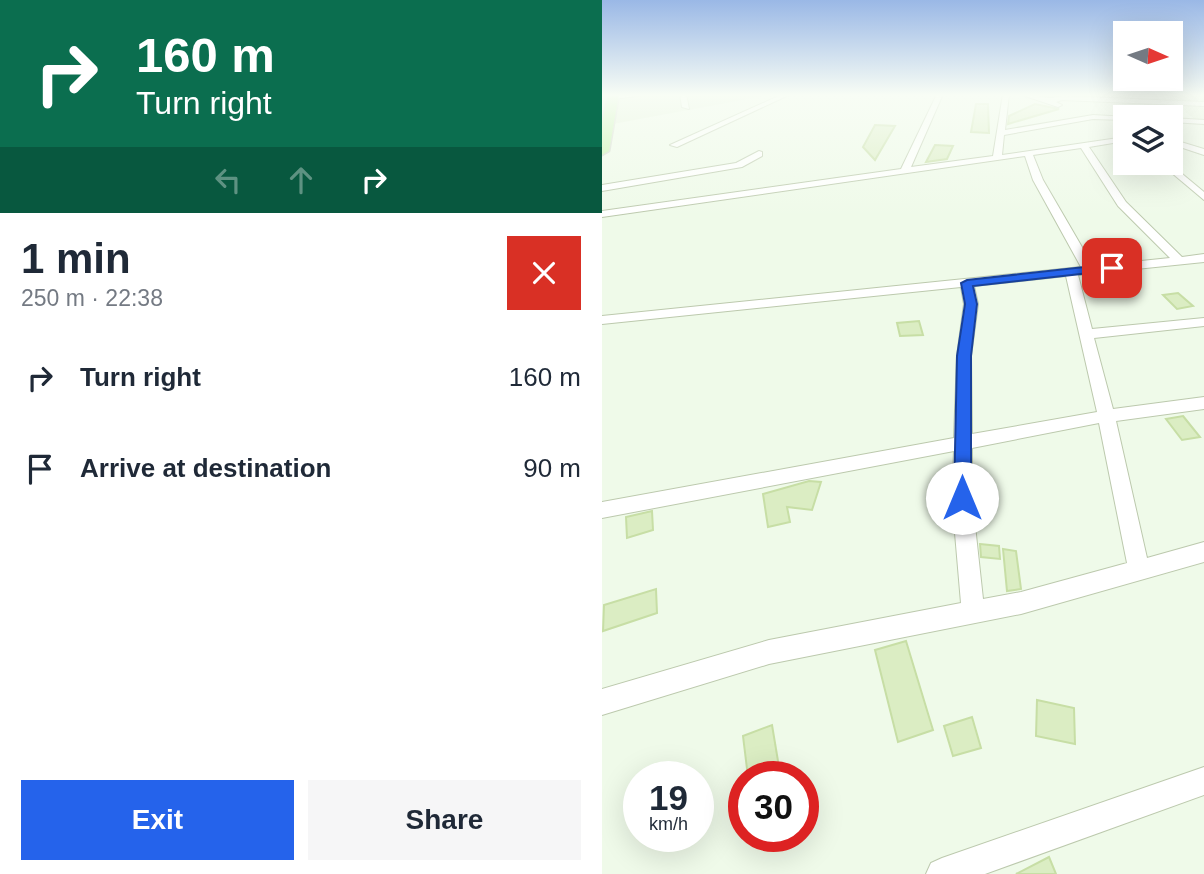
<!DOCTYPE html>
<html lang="en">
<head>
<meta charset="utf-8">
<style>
	body { margin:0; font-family:Arial,sans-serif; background:#f6f6f7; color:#1f2937; height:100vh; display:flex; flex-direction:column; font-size:26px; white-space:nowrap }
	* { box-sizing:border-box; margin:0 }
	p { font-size:23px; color:#747a83 }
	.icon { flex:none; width:38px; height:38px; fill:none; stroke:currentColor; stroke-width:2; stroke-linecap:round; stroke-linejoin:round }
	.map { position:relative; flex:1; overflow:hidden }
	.panel { display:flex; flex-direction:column; background:#fff; width:602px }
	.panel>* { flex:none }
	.banner { background:#0b6e4f; color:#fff; overflow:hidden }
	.needle { width:46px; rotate:93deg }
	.tools { position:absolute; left:511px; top:21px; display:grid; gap:14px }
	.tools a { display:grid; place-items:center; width:70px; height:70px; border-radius:0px; background:#fff; box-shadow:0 7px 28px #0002; font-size:35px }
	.speed { position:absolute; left:21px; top:761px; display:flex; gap:14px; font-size:35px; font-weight:700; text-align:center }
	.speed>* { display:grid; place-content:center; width:91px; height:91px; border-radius:50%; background:#fff; box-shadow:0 7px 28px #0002; line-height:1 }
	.speed small { font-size:18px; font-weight:400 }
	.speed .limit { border:10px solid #d22; background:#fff; color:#111 }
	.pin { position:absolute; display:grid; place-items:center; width:60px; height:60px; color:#fff; margin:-30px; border-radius:14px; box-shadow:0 4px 10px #0006 }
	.me { position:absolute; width:77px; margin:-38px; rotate:0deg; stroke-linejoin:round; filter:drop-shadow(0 0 5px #0008) }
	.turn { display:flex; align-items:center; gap:24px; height:147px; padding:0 21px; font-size:32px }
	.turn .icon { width:91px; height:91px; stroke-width:2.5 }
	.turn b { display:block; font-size:49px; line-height:60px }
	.lanes { display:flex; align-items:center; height:66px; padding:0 21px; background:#0003; justify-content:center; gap:35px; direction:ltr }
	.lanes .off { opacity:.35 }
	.round { display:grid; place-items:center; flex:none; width:74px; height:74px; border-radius:0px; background:#f6f6f7 }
	.summary { display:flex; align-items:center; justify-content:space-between; height:119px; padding:0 21px }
	h1 { font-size:42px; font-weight:700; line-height:52px }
	.cta { display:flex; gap:14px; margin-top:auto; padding:14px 21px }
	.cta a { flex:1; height:80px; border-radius:0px; background:#2563eb; color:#fff; font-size:28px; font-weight:700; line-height:80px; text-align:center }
	.cta a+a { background:#f6f6f7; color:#1f2937 }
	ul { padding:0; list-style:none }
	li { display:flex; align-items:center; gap:21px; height:91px; padding:0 21px }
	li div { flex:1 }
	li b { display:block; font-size:26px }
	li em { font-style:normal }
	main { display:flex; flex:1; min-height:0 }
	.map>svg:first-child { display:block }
	.residential { fill:#e3f1d8 }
	.building { fill:#dbedc3; stroke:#c7dea5; stroke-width:2 }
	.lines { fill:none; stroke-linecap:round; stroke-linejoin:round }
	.street-casing { stroke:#bcc9ad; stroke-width:2 }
	.primary-casing { stroke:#d4d8ce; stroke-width:3 }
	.street { fill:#fff; fill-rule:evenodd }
	.primary { fill:#c2f2a8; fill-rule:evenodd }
	.route { fill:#2563eb; stroke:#184099; stroke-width:2 }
</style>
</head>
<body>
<main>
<section class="panel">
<div class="banner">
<div class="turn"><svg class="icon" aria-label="right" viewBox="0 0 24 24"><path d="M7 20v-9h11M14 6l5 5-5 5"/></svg><div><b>160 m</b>Turn right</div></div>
<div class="lanes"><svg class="icon off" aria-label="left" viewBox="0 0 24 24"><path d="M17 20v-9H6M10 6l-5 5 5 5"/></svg><svg class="icon off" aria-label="ahead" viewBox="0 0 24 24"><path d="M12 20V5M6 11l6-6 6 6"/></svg><svg class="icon" aria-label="right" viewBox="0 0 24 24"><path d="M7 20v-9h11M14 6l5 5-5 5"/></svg></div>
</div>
<div class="summary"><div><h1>1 min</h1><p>250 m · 22:38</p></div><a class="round" style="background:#d93025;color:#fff"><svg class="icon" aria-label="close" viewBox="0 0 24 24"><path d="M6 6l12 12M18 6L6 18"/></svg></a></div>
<ul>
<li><svg class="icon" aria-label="right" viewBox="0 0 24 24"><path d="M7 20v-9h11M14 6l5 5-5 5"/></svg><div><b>Turn right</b></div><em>160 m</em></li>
<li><svg class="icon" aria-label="arrive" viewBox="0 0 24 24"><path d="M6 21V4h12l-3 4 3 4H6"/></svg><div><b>Arrive at destination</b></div><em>90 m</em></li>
</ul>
<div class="cta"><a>Exit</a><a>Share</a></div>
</section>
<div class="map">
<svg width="602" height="874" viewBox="0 0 602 874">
	<rect width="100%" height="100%" fill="#effae9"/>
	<g class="residential">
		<polygon points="0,94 173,94 0,126"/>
		<polygon points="565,94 602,94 602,126 586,114"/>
	</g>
	<g class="building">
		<polygon points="374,104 386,104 387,133 369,132"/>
		<polygon points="433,104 457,109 406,124 407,116"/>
		<polygon points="273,125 293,126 273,160 261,147"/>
		<polygon points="333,145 351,146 345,159 324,162"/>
		<polygon points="576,293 591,306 575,309 561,295"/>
		<polygon points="317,321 321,335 298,336 295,323"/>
		<polygon points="581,416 598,437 580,440 564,419"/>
		<polygon points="207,481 219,482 210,510 185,507 188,522 166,527 161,494"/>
		<polygon points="50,511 51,530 25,538 24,517"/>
		<polygon points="378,544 397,546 398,559 379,557"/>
		<polygon points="401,549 414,551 419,589 405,591"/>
		<polygon points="54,589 55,613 1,631 2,605"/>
		<polygon points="304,641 331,730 296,742 273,650"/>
		<polygon points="435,700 472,708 473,744 434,736"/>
		<polygon points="370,717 379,748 351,756 342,726"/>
		<polygon points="170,725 178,773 168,777 146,777 141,736"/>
		<polygon points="447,857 454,874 414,874"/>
	</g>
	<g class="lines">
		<g class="street-casing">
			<g id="street">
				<polygon points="28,94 49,94 12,99 9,97"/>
				<polygon points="78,94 84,94 87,109 80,107"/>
				<polygon points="181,94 189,94 75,147 68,145"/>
				<path d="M335,94h6l-32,73 82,-11 10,-62h6l-4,36 88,-15 35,2 -3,3 -32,-1 -89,16 -2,20 123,-18v4l-36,6 37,55 56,55 22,-3v8l-126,13 14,54 112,-11v8l-110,12 19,71 91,-12v12l-88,12 31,137 57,-16v20l-183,52 -252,50 -167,51v-26l167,-49 192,-37 -9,-105 2,-47 -352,67v-16l352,-64 3,-82 7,-52 -3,-17 -359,37v-8l479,-49 -48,-87 -8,-24 -423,61v-6l299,-42zM479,148l37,58 52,52 -77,8 -50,-86 -10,-25zM464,276l31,136 -125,22 -1,-78 7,-52 -4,-18zM497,423l28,140 -106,29 -38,7 -11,-101v-50z"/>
				<path d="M417,94c17,-1 25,7 43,2l142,6v4l-142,-6 -6,2 6,3 -4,2z"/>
				<polygon points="569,118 602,120 602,124 569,122"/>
				<polygon points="569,139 602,149 602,155 569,144"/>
				<polygon points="157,151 160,152 160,156 140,167 0,191 0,185 134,163"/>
				<polygon points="558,163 567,163 602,192 602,200"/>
				<polygon points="602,767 602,795 383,874 324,874 329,863 340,858"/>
			</g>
		</g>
		<g class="primary-casing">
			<polygon id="primary" points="7,94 17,94 7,151 0,155 0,122"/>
		</g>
		<use href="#street" class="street"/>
		<use href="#primary" class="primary"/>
	</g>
	<linearGradient id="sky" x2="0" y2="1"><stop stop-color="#9ab8e6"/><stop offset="0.44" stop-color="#f8fdf5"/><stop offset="1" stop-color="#f8fdf5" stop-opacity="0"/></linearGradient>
	<rect width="602" height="216" fill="url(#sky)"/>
	<polygon class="route" points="510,264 514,265 514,270 371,286 375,304 369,356 369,498 367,503 360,505 354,503 352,498 355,356 363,304 359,283 365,280"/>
</svg>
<div class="tools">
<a><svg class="needle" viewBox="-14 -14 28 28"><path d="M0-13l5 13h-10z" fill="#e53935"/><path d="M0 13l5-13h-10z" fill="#747a83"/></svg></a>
<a><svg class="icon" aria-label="layers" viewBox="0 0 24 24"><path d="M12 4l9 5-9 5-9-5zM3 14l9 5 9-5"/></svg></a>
</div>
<div class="speed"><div>19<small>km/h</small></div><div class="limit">30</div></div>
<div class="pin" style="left:510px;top:268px;background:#d93025"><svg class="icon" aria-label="arrive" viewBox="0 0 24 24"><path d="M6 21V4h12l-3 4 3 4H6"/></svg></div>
<svg class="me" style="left:360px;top:498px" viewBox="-20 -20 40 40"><circle r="19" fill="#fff"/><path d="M0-13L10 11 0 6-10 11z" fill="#2563eb"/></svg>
</div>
</main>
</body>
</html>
